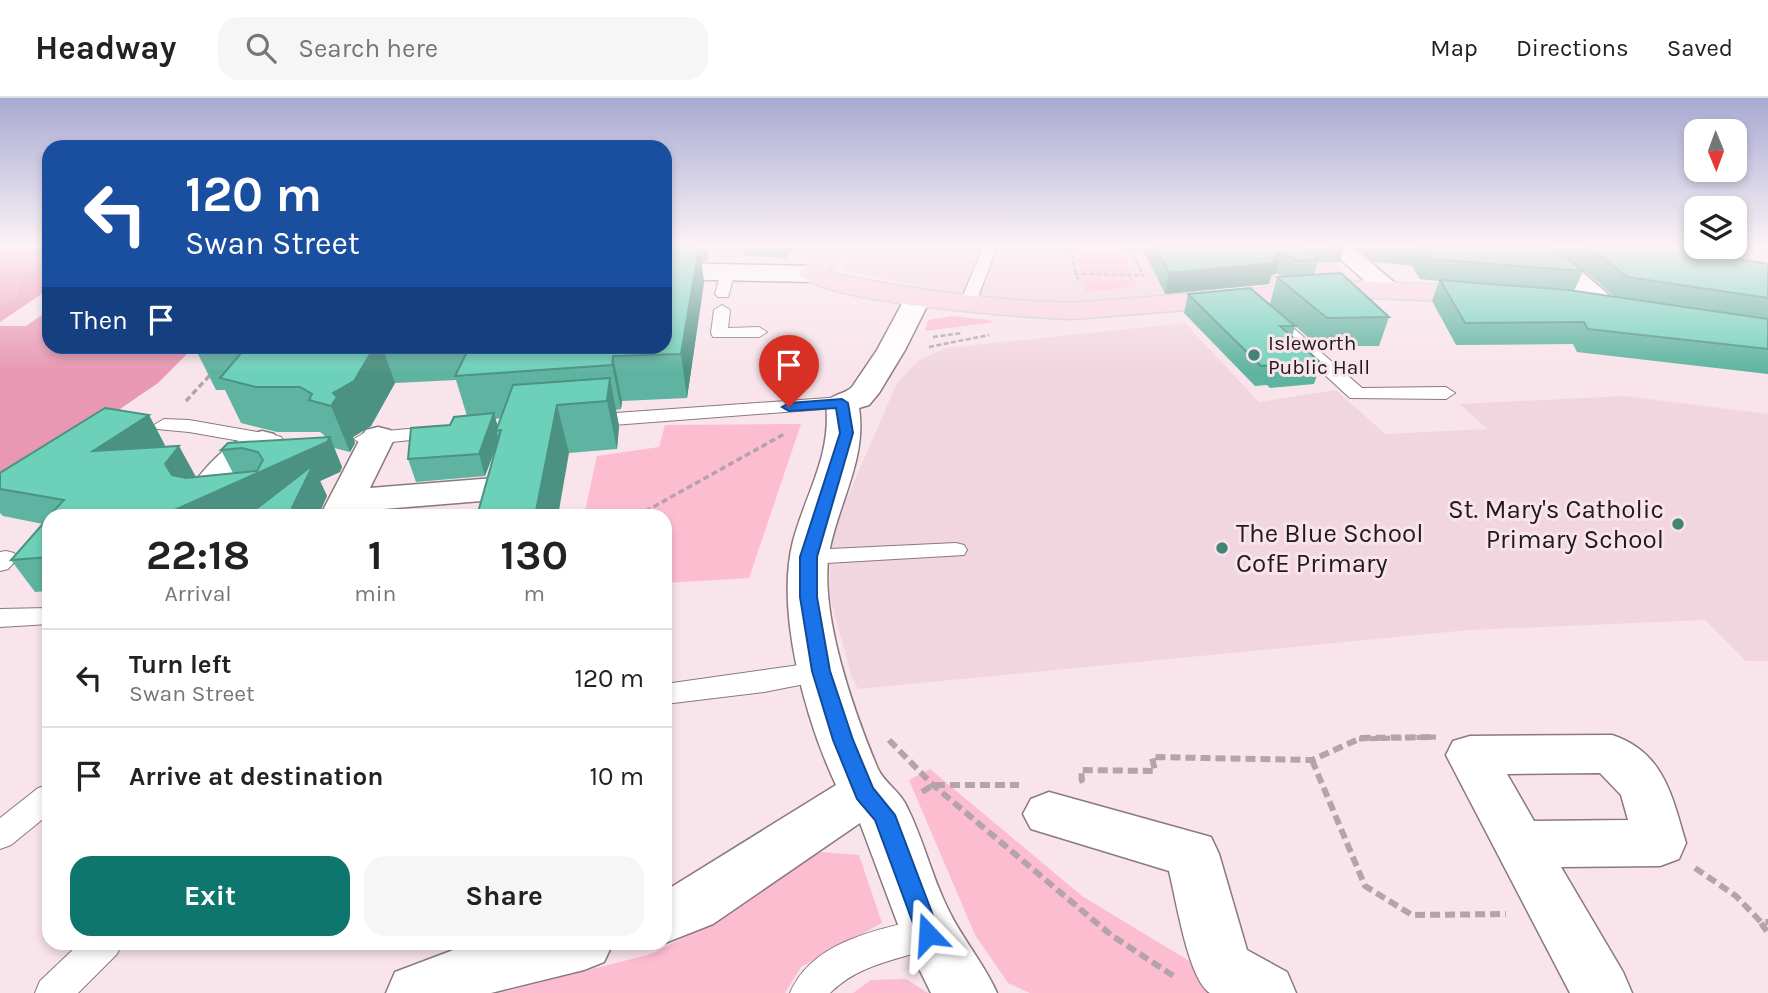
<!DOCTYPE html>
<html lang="en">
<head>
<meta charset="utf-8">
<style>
	body { margin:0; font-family:Karla,sans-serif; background:#f6f6f6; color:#222; height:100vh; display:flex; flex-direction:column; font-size:26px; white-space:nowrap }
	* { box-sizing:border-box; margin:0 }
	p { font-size:23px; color:#767676 }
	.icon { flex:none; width:38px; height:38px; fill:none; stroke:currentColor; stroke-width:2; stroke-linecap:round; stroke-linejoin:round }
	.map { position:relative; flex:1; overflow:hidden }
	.side { position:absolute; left:42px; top:411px; width:630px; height:441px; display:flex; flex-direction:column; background:#fff; border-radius:21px; box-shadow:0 4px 10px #0003 }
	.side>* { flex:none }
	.hud { position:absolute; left:42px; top:42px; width:630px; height:214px; border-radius:21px; box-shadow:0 4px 10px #0003; background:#1a4fa0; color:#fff; overflow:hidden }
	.needle { width:46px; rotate:179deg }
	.controls { position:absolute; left:1684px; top:21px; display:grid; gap:14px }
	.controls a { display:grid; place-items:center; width:63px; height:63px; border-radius:14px; background:#fff; box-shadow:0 4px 10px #0003; font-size:35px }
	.pin { position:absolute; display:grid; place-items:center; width:60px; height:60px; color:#fff; margin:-72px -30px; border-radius:50% 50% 50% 0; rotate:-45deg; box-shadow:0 0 7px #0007 }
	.pin .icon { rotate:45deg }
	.me { position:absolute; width:77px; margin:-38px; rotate:340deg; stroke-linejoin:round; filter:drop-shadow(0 0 5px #0008) }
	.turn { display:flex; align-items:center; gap:24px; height:147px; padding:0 28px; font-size:32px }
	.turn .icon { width:91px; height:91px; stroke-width:2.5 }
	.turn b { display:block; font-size:49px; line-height:60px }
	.then { display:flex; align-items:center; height:66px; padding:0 28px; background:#0003; gap:14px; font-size:26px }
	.eta { display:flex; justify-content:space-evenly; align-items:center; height:119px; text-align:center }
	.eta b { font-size:42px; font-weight:700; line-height:49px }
	.button { display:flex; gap:14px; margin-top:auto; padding:14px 28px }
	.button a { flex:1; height:80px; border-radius:21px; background:#0f766e; color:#fff; font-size:28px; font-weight:700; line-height:80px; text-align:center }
	.button a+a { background:#f6f6f6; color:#222 }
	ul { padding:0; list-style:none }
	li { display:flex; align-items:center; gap:21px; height:98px; padding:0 28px; border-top:2px solid #e0e0e0 }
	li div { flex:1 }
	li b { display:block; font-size:26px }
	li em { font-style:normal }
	header { display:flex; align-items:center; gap:42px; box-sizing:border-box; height:98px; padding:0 35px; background:#fff; border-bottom:2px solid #e0e0e0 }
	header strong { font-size:33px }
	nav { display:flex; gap:38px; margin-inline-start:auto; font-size:24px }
	.search { width:490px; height:63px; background:#f6f6f6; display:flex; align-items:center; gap:18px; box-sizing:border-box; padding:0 24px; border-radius:21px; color:#767676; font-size:26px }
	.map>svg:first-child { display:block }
	.built { fill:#f2d6df }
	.green { fill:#fdbdd1 }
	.forest { fill:#f0a0bb }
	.water { fill:#e898b3 }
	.pier { fill:#f8e4ea }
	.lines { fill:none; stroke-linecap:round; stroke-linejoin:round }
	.lane-casing { stroke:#8a797e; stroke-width:2 }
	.street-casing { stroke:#8a797e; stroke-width:3 }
	.primary-casing { stroke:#cecdcd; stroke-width:3 }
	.path-far3 { stroke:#b4a4a9; stroke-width:2.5; stroke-dasharray:5 2.5; stroke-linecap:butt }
	.path-far2 { stroke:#b4a4a9; stroke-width:3.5; stroke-dasharray:6 3.5; stroke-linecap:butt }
	.path-far1 { stroke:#b4a4a9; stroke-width:5; stroke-dasharray:8 3.5; stroke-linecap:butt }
	.path { stroke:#b4a4a9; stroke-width:6; stroke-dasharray:10 5; stroke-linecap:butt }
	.lane { fill:#fff; fill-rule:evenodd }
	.street { fill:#fff; fill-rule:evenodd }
	.primary { fill:#fad3e0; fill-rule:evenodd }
	.wall { fill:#5eb4a0; fill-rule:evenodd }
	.shaded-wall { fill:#4c9282 }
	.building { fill:#6dd1ba; stroke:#4c9282; stroke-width:2 }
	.route { fill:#1a73e8; stroke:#114b97; stroke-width:2 }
	.poi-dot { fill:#438475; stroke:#f8e4ea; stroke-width:2.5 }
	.labels { text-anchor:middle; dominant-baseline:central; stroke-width:6; stroke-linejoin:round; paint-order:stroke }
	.far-poi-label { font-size:21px; fill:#211a1c; stroke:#f8e4ea; text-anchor:start }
	.poi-label { font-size:26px; fill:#211a1c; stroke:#f8e4ea; text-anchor:end }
</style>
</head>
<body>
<header>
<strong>Headway</strong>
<div class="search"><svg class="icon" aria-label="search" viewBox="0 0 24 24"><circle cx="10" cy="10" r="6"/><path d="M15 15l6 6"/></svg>Search here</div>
<nav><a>Map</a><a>Directions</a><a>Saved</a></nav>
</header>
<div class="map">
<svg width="1768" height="895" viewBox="0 0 1768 895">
	<rect width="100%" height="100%" fill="#f8e4ea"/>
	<g class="built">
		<polygon points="859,149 1198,149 1211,167 1334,165 1345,179 1099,203 1013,203 958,196 842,172"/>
		<polygon points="1185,225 1259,304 1336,292 1385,336 1487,331 1460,306 1624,298 1768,316 1768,563 1746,563 1705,522 1469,532 858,591 851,577 829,496 832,435 897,285 919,262 946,250"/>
	</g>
	<g class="green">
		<polygon points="1073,149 1121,149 1137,189 1086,194"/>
		<polygon points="952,218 989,222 995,224 925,233 928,222"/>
		<polygon points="801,326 749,480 665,485 665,418 584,418 597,358 659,349 665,327"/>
		<polygon points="930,671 1082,798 1242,895 1030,895 1008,885 975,837 909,682"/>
		<polygon points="821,754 859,757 882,825 801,869 785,895 499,895 651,856 729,817 744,798 778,770"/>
		<polygon points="906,881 928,895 853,895 871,882"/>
	</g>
	<polygon class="forest" points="0,149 49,149 49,161 24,175 16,197 0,207"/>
	<polygon class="water" points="49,161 49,248 194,249 158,285 0,393 0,207 16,197 24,175"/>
	<polygon class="pier" points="49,191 49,212 26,228 0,228 0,224"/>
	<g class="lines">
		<g class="lane-casing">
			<g id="lane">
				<polygon points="983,149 997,149 975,207 973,210 961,210 959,207"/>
				<polygon points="728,170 735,174 728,199 718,199 715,196 721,174"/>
				<polygon points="722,207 730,212 728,230 759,229 767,234 759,239 713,239 711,235 714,212"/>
				<polygon points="1269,212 1275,214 1362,290 1446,289 1455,295 1446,301 1350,300 1263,220 1261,217"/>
				<polygon points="842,299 849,301 851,305 849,309 587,329 577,323 587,317"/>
				<polygon points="164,321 189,322 274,337 281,339 284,343 281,347 274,349 189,334 157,331 154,327"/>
				<polygon points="441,328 448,330 451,334 448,338 364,347 354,341 364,335"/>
				<polygon points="956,445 964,447 967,452 964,457 809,466 801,464 797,459 801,454 809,452"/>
				<polygon points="6,453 14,455 18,460 8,471 0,473 0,454"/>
				<polygon points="49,510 49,526 0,529 0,511"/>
				<polygon points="821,564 830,567 834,574 830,581 764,594 665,606 665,586"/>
				<polygon points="49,687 49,716 11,747 0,751 0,720 38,690"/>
				<path d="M928,820l12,5 5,11 -5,11c-39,15 -79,17 -110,48h-40c22,-52 89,-64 138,-75z"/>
				<polygon points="80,845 122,845 117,856 78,895 35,895 40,883"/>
			</g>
		</g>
		<g class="street-casing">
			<g id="street">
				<polygon points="1327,149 1353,149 1402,191 1398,197 1389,199 1380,197"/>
				<polygon points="1527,149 1553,149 1623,209 1620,215 1610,217 1600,215"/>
				<polygon points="665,165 813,168 822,171 826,176 822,181 813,184 665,181"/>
				<path d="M918,192l9,2 4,6 -26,52 -26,43 -10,12 -10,3c8,52 -21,95 -30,145 -10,61 25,159 49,216 7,14 20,21 27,34 18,34 26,72 43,106 14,30 36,54 49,84h-66l-31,-63 -40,-107 -147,101 -48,19v-52l171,-106c-30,-64 -61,-173 -43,-244 13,-48 39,-86 33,-138 7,-10 18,-8 26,-16l25,-37 28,-52 4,-6z"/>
				<polygon points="378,329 390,332 395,339 370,390 494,380 507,383 512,391 507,399 494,402 359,413 356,418 320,418 361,339 366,332"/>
				<path d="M262,333l12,3 5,7c-13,18 -36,24 -49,42l13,3 5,8 -5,8 -40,4 -13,-3 -5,-8c20,-28 42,-55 77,-64z"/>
				<path d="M1612,637c52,17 60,61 74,108l-7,16 -19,7 -99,1 62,105 9,21h-62l-124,-238 7,-14 17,-5zM1600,675l21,22 7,25 -94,1 -27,-47z"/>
				<path d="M1049,694l162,45 8,17 28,96 40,22 9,21h-86c-22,-14 -34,-95 -41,-122l-138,-42 -8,-15 8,-15z"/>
				<polygon points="472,845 613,845 604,864 584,872 491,895 386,895 395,874"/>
			</g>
		</g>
		<g class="primary-casing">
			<path id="primary" d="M820,149h24l-16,24 12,4c77,15 154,26 233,28l276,-22 140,6 9,2 4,6 -4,6 -9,2 -140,-6 -276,22c-42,-1 -252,-16 -273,-45z"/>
		</g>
		<g class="path-far3">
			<polyline points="1069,149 1079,185"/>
			<polyline points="1130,149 1144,179"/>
			<polyline points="1074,176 1142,177"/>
			<polyline points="933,239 962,235"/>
			<polyline points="929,249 989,237"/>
		</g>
		<g class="path-far2">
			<polyline points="186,303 211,276"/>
			<polyline points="637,418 786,335"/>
		</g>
		<polyline class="path-far1" points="1359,641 1436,639"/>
		<g class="path">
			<polyline points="889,642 933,687 1111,837 1175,879"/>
			<polyline points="1312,662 1365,788 1412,817 1506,816"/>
			<polyline points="1079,683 1082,682 1081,672 1155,673 1152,659 1312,662 1361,640 1435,639"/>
			<polyline points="922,694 933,687 1019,687"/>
			<polyline points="1695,770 1736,798 1761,824 1768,824"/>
			<polyline points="1761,825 1768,835"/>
		</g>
		<use href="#lane" class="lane"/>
		<use href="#street" class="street"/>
		<use href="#primary" class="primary"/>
	</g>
	<g class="wall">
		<polygon points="37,149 49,149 49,171"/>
		<path d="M665,149h44l-2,14h-6l3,21 -17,116 -65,3 -1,8 -5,1 3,16 -2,23 -48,4 -70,-14 -14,37 -69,6 -8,-23 42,-34 17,-9 -11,-36 -61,3 -24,43 -18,11 2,6 -5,9 -16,-4 8,19 -2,5 -20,9 7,15 -9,20h-269v75l-14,1 -24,-32 32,-36 -40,-8 -3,-3v-40l165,-28 -3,2 33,30 38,-4 -12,-23 104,-12 -1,-3 -4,-3h-43l-36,-9 -16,-33h-9l-22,-44h471zM501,320l-3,8 -3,-7z"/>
		<polygon points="744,149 794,149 785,160 745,157"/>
		<polygon points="1142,149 1344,149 1340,164 1318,164 1314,177 1389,219 1379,248 1318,248 1270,206 1277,179 1283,179 1276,175 1271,178 1269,186 1165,196"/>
		<polygon points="1356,149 1555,149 1583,173 1574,193 1615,199 1556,149 1721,149 1743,162 1768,166 1768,276 1577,254 1573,246 1456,247 1432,203 1439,183 1420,181 1412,168 1374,164"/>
		<polygon points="1188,196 1295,228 1292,239 1321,265 1314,286 1270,290 1267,287 1255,288 1184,215"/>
	</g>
	<g class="shaded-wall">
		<polygon points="699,149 700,149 704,184 687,300 681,256"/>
		<polygon points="705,149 709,149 707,163"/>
		<polygon points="784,149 794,149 785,160"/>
		<polygon points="1281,154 1276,175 1271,178 1269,186 1165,196 1169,175 1272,161"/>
		<polygon points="375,248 382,248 395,285 371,328 353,339 355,345 350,354 331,308 333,295"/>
		<polygon points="613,258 622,303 621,311 612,267"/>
		<polygon points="610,280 619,328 617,351 607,303"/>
		<polygon points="557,307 569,355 558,418 535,418"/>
		<polygon points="494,315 499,333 496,333 499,341 485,378 479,356"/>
		<polygon points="149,317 165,347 112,384 93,353"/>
		<polygon points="330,339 342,369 340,374 320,383 327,398 318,418 161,418"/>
		<polygon points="179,348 196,379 182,397 165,366"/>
	</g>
	<g class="building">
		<polygon points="37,149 49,149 49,164"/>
		<polygon points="665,149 699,149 681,256 613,258 612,267 455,278 470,248 665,248"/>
		<polygon points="1156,149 1305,149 1319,161 1297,163 1281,154 1272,161 1274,165 1169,175"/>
		<polygon points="1420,149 1555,149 1583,173 1427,161"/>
		<polygon points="1589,149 1721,149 1743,162 1768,166 1768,200 1627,179"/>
		<polygon points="1341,175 1389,219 1327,220 1277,179"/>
		<polygon points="1440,182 1568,192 1768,221 1768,251 1588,231 1584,224 1465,225"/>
		<polygon points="1250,190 1295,228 1280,228 1321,265 1276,270 1273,267 1261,268 1188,196"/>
		<polygon points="247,248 375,248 354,283 333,295 337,299 331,308 309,302 312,296 300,289 256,289 220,280"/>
		<polygon points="610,280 607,303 557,307 535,418 477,418 501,332 496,333 513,287"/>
		<polygon points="105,310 149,317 93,353 179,348 165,366 172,377 186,380 257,373 263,362 258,354 242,350 221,352 228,345 330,339 327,344 161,418 49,418 64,402 0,391 0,375"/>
		<polygon points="494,315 479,356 408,361 411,330 450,327 454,319"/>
		<polygon points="313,367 292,410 295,414 289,418 247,418"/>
		<polygon points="49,419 49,459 11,462"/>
	</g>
	<linearGradient id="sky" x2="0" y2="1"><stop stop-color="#a8a9d3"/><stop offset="0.54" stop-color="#fcf3f6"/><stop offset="1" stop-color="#fcf3f6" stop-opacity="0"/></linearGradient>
	<rect width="1768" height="274" fill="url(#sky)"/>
	<polygon class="route" points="842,301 848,305 853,335 817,459 817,499 830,573 853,642 873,690 895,717 940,836 936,844 928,847 920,844 875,722 857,701 833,642 812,573 800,499 800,459 840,335 836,310 789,313 782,309 789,305"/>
	<g class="poi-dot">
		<circle cx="1254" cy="257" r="7"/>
		<circle cx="1678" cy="426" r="7"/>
		<circle cx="1222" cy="450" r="7"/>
	</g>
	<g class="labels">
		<g class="far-poi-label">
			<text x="1268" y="245">Isleworth<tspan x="1268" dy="24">Public Hall</tspan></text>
		</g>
		<g class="poi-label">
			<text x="1664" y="411">St. Mary's Catholic<tspan x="1664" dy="30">Primary School</tspan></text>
			<text x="1236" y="435" text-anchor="start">The Blue School<tspan x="1236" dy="30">CofE Primary</tspan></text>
		</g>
	</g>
</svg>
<div class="controls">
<a><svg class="needle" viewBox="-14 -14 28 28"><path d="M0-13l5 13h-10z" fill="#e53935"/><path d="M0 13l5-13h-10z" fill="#767676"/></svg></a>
<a><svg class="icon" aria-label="layers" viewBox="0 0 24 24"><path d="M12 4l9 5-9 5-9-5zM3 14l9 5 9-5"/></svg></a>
</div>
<div class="pin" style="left:789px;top:309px;background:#d93025"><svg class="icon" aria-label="arrive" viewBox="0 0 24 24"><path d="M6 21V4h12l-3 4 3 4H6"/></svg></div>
<svg class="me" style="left:928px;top:836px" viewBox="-20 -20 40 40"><path d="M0-17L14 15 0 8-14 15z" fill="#1a73e8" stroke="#fff" stroke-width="4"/></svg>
<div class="hud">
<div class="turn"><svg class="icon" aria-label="left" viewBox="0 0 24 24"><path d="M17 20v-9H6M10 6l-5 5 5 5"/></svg><div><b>120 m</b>Swan Street</div></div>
<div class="then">Then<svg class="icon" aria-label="arrive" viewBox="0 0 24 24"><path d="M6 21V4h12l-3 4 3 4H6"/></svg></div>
</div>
<section class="side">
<div class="eta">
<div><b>22:18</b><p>Arrival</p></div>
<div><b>1</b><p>min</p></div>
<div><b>130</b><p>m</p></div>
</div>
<ul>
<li><svg class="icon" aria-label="left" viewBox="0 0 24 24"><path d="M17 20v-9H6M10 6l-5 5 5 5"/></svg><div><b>Turn left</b><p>Swan Street</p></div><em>120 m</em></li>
<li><svg class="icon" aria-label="arrive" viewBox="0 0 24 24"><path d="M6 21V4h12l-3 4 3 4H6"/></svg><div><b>Arrive at destination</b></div><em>10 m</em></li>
</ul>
<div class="button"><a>Exit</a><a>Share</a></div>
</section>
</div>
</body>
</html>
